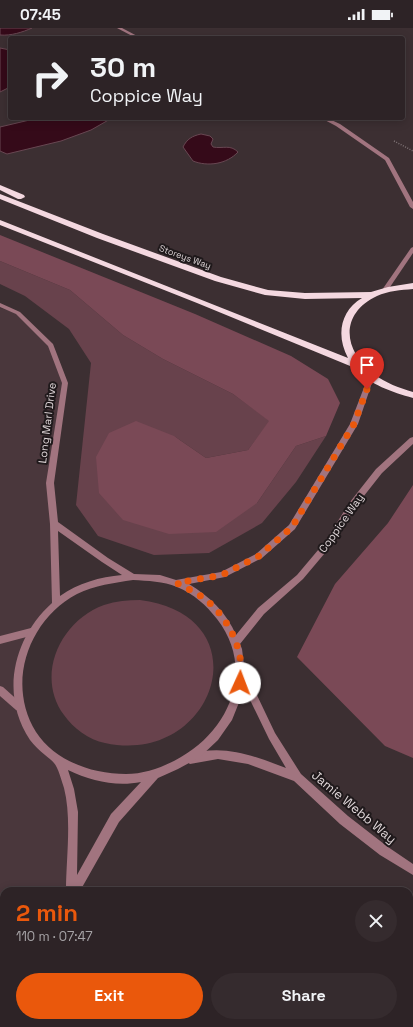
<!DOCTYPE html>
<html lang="en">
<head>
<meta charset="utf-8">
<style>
	body { margin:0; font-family:"Space Grotesk",sans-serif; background:#352b2e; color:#f1f3f6; height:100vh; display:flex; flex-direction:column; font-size:15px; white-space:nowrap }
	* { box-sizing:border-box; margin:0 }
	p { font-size:13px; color:#a7a4a7 }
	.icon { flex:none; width:22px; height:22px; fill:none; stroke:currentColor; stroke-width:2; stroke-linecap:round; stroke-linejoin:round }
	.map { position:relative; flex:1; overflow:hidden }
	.side { position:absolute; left:0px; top:859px; width:413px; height:140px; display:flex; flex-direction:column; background:#2d2326; border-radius:12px 12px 0 0; box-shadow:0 2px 10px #0003,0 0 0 1px #484043 }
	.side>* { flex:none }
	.guide { position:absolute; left:8px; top:8px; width:397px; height:84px; border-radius:4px; box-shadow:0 2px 10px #0003,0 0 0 1px #484043; background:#2d2326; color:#f1f3f6; overflow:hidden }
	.pin { position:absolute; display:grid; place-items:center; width:34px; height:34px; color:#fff; margin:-41px -17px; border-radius:50% 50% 50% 0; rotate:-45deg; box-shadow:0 0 4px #0007 }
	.pin .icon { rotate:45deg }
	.me { position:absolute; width:44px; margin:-22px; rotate:2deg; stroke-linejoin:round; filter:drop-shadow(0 0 3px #0008) }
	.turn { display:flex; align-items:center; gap:14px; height:84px; padding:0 16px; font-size:18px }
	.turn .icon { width:52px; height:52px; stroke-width:2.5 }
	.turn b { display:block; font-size:28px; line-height:34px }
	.round { display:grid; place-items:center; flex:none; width:42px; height:42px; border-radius:21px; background:#352b2e }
	.head { display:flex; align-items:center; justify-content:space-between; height:68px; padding:0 16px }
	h1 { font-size:24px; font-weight:600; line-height:30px; color:#ea580c }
	.button { display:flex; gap:8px; margin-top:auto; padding:8px 16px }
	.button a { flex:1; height:46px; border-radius:24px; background:#ea580c; color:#fff; font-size:16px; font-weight:600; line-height:46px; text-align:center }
	.button a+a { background:#352b2e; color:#f1f3f6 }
	.status { display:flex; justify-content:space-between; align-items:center; height:28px; padding:0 20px; background:#2d2326; direction:ltr }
	.status svg { height:11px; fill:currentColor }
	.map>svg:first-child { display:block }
	.built { fill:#4a373c }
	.green { fill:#68424c }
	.forest { fill:#7a4956 }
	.water { fill:#350a19; stroke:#684752 }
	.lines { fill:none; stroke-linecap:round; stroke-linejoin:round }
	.path { stroke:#7f7376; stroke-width:1.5; stroke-dasharray:1 1.5; stroke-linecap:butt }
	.service { fill:#a1747f; fill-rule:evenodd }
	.minor { fill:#a1747f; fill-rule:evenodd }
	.tertiary { fill:#a1747f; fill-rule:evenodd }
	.trunk { fill:#f4d8e0; fill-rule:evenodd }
	.route { stroke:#ea580c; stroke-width:7; stroke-dasharray:0 12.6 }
	.labels { text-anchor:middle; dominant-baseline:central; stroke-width:4; stroke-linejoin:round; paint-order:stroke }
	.far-street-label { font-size:9px; fill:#ded5d7; stroke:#1f191b }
	.street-label { font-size:11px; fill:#ded5d7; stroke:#1f191b }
	.near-street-label { font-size:13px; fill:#ded5d7; stroke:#1f191b }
</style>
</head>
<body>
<div class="status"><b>07:45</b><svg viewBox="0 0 49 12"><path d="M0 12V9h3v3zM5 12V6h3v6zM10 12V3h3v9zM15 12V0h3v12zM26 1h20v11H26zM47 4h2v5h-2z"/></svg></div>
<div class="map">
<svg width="413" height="999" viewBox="0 0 413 999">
	<rect width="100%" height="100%" fill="#3c2f32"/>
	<polygon class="built" points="0,280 18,285 51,317 65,355 50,455 56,576 37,595 19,636 28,700 60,734 69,761 71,863 4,863 4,995 15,995 13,999 0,999"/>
	<g class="green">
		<polygon points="0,233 70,262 123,307 163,331 233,366 270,393 248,422 206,430 174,408 257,475 296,418 326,408 296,454 262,495 209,525 154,527 98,508 76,477 91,335 69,301 25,268 0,256"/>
		<path d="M140,572c125,16 75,167 -35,143 -16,-3 -32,-15 -41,-28 -29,-39 -4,-94 40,-110 12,-4 24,-5 36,-5z"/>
	</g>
	<g class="forest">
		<polygon points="0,207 195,286 291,328 328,351 340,375 326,408 296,418 257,475 216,504 169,506 123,492 99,465 96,429 109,405 136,393 174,408 206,430 248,422 269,393 233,366 163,331 123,307 70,262 0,233"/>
		<polygon points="413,457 413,730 385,718 297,629 335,556 388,495"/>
		<polygon points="409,988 413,991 413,999 162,999 163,995 409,995"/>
	</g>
	<g class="water">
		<path d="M0,0h32c-9,4 -21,8 -32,7z"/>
		<polygon points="0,20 10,22 10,59 0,64"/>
		<polygon points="38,90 112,90 91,102 61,113 7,126 0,123 0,99"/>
		<path d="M201,106l9,2 3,3 -2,5 2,3c10,2 17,-3 25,5 -11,12 -30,15 -45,9l-10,-14c4,-8 9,-11 18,-13z"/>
	</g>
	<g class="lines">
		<polyline class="path" points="394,113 413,123"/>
		<g class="service">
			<polygon points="117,0 122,0 141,10 136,10"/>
			<polygon points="321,90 327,90 340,96 389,130 413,174 413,181 410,179 385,132 336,98"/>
			<polygon points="413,219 413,225 388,262 385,264 383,263 382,262 411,220"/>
		</g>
		<g class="minor">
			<polygon points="31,600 34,601 35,604 34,607 0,616 0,608"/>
			<path d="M242,641l3,1 30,63 26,41 47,42 40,31 25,17v11l-33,-20 -40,-31 -46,-43 -46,-17 -30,-5 -28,5 -3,-2 -2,-3 2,-3c33,-14 67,0 99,12l-17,-29 -32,-66 2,-3z"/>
			<polygon points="0,658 3,659 22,676 24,679 22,682 19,683 16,682 0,668"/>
		</g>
		<g class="tertiary">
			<path d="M0,275l20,9 33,32 15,39 -14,100 4,39 50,36 26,16 26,1 16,5 45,-8 35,-18 33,-29 61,-101 18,-47 3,-2h2l1,2 -16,47 -63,105 -33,29 -37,19 -36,7c20,12 38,29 47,51l22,-27 39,-33 27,-32 26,-41 26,-33 34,-31 3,-1v7l-31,29 -26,33 -26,41 -27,32 -39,35 -24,30 2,5 3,24 -3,22 -10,25 -14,20 -18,17 -22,12 -20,9 -39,44 -39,69h-14c0,-32 6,-72 -2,-103 -2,-6 -6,-21 -10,-25 -2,-3 -6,-5 -9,-8 -5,-4 -11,-10 -15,-15 -30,-45 -17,-102 22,-137l-2,-79 -4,-41 16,-100 -14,-37 -32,-32 -16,-7zM58,503l44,31 20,13c-22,2 -44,8 -62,21zM133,552c15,1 30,1 44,7 17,7 29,18 40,32 38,49 14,109 -36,138 -17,10 -36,17 -55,17 -34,0 -71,-13 -90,-42 -30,-48 -8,-112 41,-138 18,-9 37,-11 56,-14zM68,742c23,11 48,17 73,12l-30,32 -34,61 1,-63 -4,-23z"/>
			<polygon points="9,995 21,995 19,999 7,999"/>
		</g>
		<g class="trunk">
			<polygon points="0,157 24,167 25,169 21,171 18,171 0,162"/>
			<path d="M0,166l103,40 118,43 47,13 37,3 66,-1 17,-5 25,-4v6c-12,1 -25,2 -36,7 -38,18 -34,55 -3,78 11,9 26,14 39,18v6c-21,-6 -43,-13 -58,-30l-158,-65 -197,-78v-5l348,138c-12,-22 -8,-47 14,-60l-57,1 -40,-4 -50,-14 -118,-43 -97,-39z"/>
		</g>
	</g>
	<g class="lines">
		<path class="route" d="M240,655c6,-31 -12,-68 -38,-86 -8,-6 -17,-9 -25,-14l45,-8 37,-19 33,-29 62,-103 13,-35"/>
	</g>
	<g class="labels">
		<g class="far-street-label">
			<text transform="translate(185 229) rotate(20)">Storeys Way</text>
		</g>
		<g class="street-label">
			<text transform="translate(47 395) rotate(-83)">Long Marl Drive</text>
			<text transform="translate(341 495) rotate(-55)">Coppice Way</text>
		</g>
		<g class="near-street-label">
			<text transform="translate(354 779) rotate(40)">Jamie Webb Way</text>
		</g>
	</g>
</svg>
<div class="pin" style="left:367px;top:361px;background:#d93025"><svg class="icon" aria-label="arrive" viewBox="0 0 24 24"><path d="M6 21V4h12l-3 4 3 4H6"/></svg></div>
<svg class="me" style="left:240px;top:655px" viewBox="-20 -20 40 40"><circle r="19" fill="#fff"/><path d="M0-13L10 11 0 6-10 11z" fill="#ea580c"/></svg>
<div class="guide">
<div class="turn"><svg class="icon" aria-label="right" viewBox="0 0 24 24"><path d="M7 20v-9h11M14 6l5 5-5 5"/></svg><div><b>30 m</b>Coppice Way</div></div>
</div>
<section class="side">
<div class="head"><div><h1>2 min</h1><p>110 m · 07:47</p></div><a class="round"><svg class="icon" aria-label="close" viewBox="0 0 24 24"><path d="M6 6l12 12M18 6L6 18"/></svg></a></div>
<div class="button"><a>Exit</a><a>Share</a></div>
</section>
</div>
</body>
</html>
